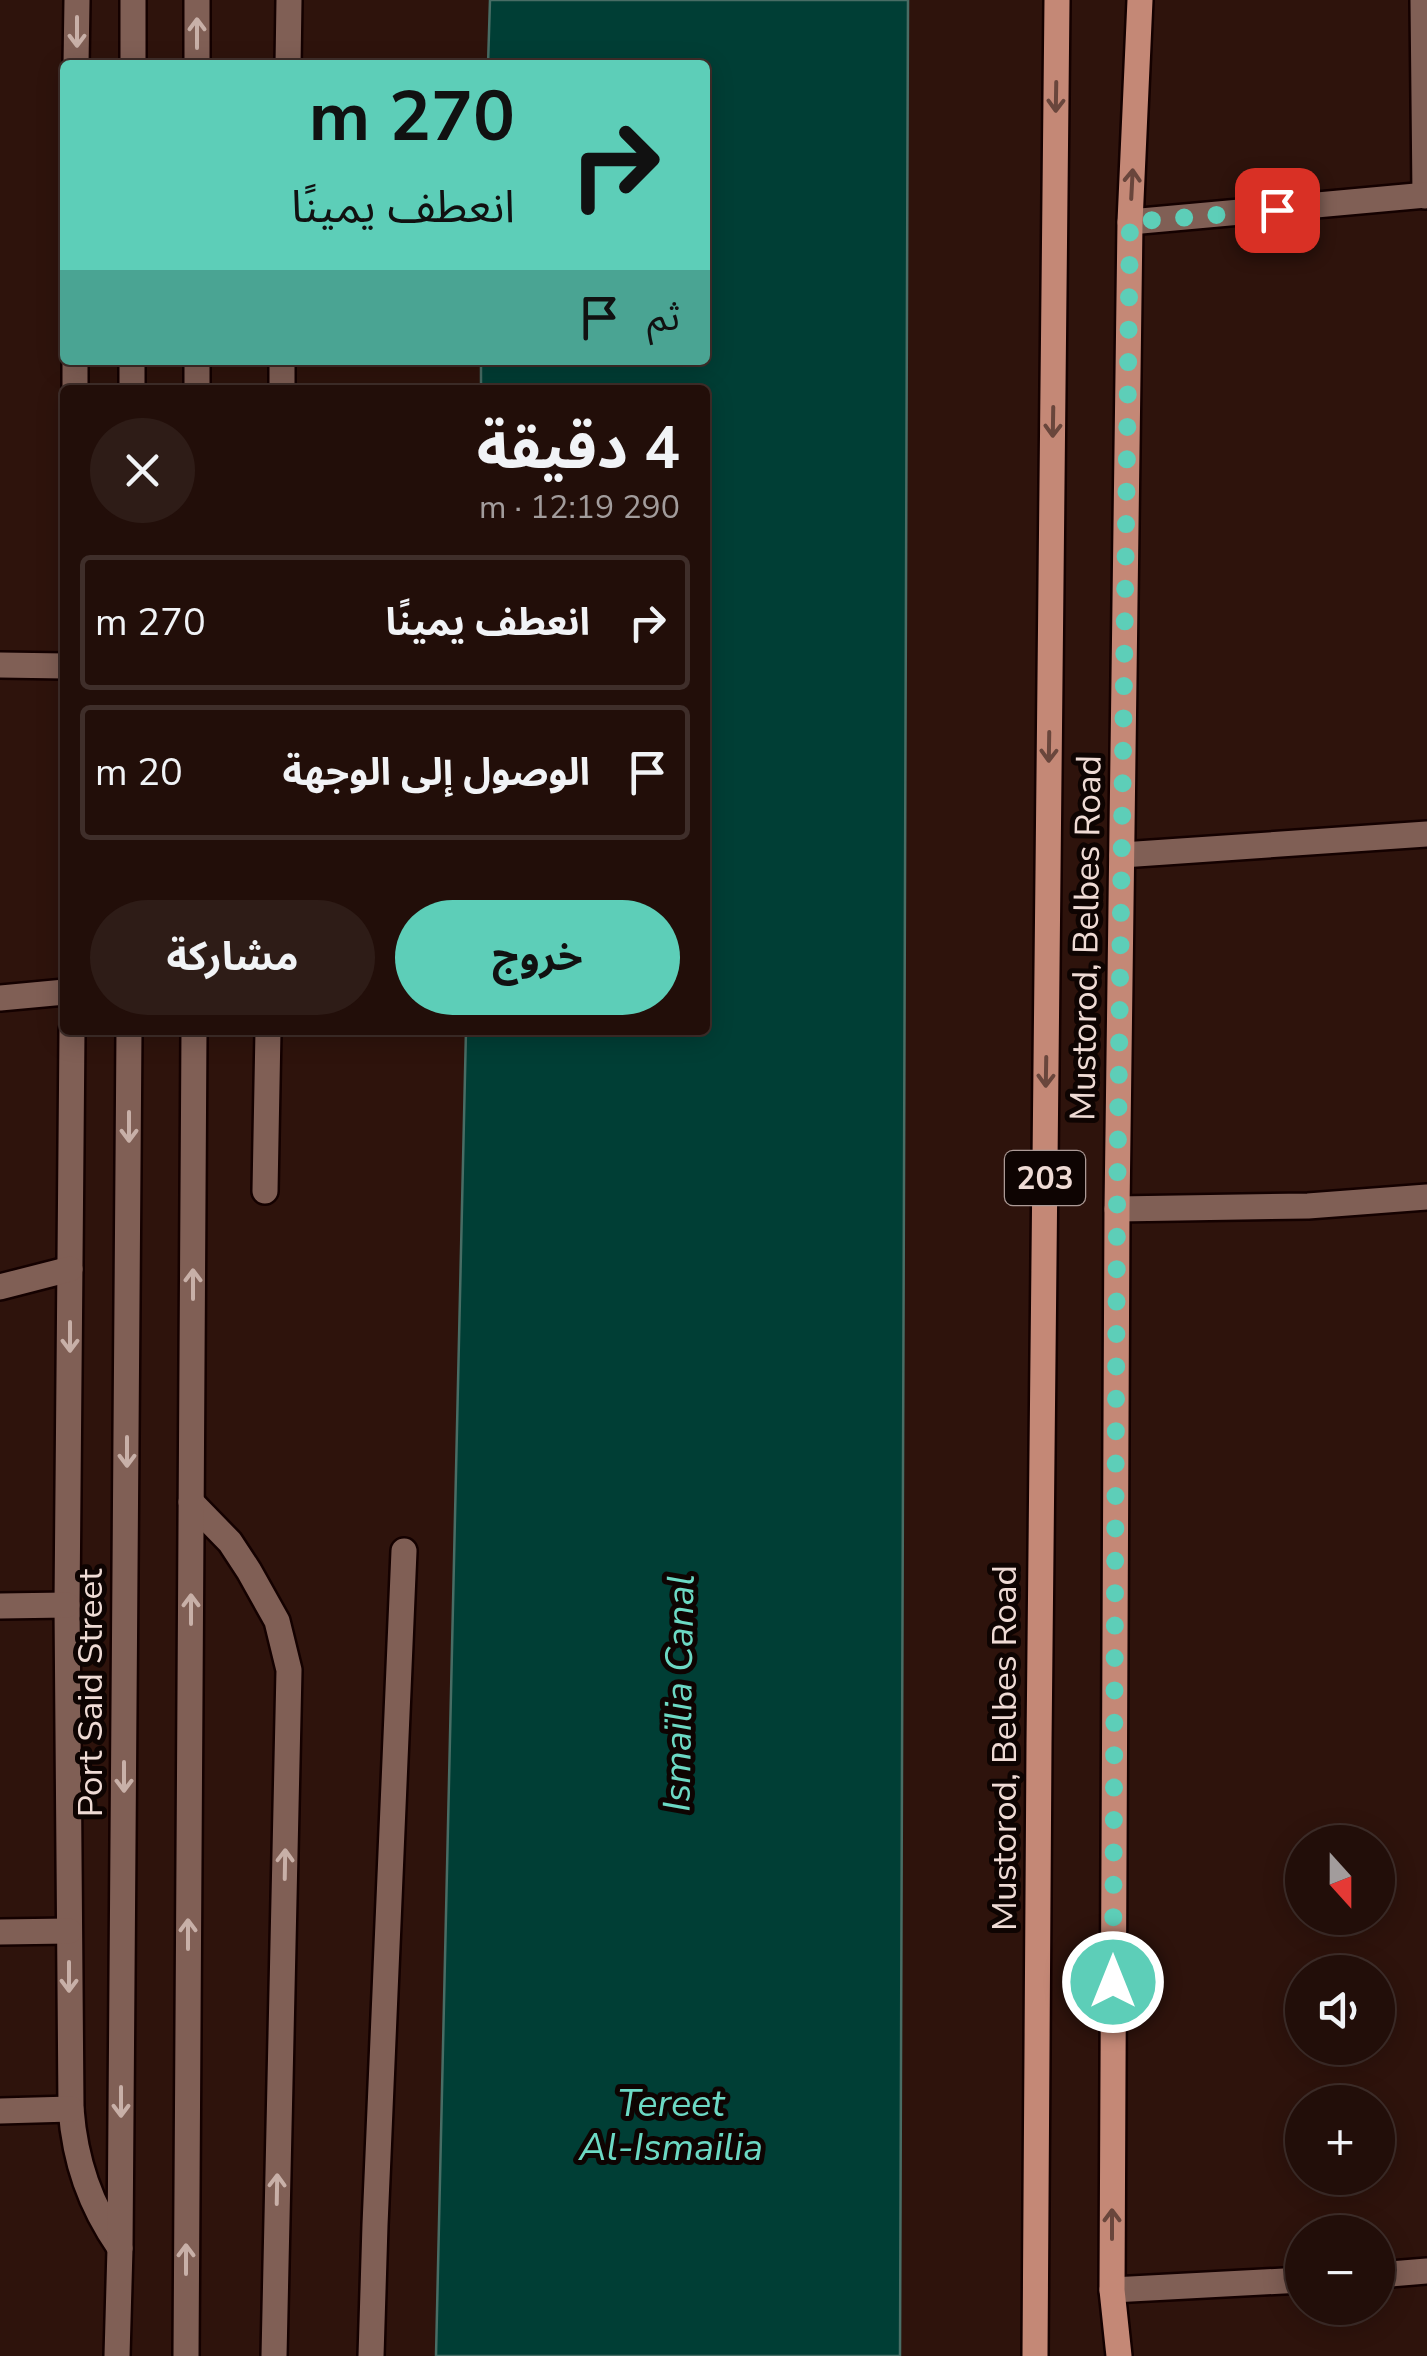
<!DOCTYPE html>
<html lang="ar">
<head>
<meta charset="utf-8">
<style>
	body { margin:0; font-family:"Nunito Sans","Noto Sans Arabic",sans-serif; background:#2e1c17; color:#f1f3f6; direction:rtl; height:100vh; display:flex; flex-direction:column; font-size:38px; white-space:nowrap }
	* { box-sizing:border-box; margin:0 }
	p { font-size:32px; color:#a29c9c }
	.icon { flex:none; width:55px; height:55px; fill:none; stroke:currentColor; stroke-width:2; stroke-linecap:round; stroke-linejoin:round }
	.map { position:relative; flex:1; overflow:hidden; direction:ltr }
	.side { position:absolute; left:60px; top:385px; width:650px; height:650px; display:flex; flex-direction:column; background:#220e09; border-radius:10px; box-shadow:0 5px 25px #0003,0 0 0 2px #3f2e2a; direction:rtl }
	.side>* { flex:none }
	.hud { position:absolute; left:60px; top:60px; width:650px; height:305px; border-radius:10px; box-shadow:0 5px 25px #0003,0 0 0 2px #3f2e2a; direction:rtl; background:#5dceb8; color:#111; overflow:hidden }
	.needle { width:65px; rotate:159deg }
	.controls { position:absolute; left:1285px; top:1825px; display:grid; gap:20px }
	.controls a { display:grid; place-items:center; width:110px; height:110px; border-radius:50%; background:#220e09; box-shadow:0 5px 25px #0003,0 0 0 2px #3f2e2a; font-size:50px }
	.pin { position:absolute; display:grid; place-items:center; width:85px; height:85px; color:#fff; margin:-42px; border-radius:20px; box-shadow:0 5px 15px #0006 }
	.me { position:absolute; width:110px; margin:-55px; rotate:0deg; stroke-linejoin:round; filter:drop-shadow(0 0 8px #0008) }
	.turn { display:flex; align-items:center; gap:35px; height:210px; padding:0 30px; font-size:45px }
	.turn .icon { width:130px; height:130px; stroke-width:2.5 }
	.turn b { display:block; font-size:70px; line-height:85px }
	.then { display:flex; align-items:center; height:95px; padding:0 30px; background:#0003; gap:20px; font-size:38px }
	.round { display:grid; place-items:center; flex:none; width:105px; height:105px; border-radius:52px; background:#2e1c17 }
	.headline { display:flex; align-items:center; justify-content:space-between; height:170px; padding:0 30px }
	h1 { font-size:60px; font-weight:700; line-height:75px }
	.primary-button { display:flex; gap:20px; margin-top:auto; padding:20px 30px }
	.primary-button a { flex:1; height:115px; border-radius:60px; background:#5dceb8; color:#111; font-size:40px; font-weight:700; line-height:115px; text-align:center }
	.primary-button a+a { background:#2e1c17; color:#f1f3f6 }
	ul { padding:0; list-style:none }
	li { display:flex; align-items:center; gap:30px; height:135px; margin:0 20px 15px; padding:0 10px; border:5px solid #3f2e2a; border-radius:10px }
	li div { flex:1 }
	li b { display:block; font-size:38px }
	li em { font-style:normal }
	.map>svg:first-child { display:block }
	.water { fill:#003e35; stroke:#486d65; stroke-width:2.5 }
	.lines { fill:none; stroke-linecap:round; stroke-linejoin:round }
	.lane-casing { stroke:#140100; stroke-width:30 }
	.secondary-casing { stroke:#140100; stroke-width:30 }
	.primary-casing { stroke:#140100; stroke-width:30 }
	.lane { stroke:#805f55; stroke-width:25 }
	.secondary { stroke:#805f55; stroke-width:25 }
	.primary { stroke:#c48876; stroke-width:25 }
	.oneway { stroke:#c8b0a8 }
	.oneway2 { stroke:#69463c }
	.route { stroke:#5dceb8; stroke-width:18; stroke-dasharray:0 32.4 }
	.labels { text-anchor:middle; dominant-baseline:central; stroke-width:10; stroke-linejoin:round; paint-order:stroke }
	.shield { fill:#0e0402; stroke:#ac9a96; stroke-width:2.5 }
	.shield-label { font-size:32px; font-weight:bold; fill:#efdbd5 }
	.street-label { font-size:35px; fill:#efdbd5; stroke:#0e0402 }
	.water-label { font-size:38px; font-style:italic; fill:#6cd9c4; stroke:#0e0402 }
</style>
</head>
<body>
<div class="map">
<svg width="1427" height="2356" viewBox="0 0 1427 2356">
	<rect width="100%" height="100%" fill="#2e130c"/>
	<polygon class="water" points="490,0 908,0 900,2356 436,2356 466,1030 705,1030 705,390 481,390 481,360 705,360 705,65 488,65"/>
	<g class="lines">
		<g class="lane-casing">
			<g id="lane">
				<polyline points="1423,0 1425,196"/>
				<polyline points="76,65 77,0"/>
				<polyline points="288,65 289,0"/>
				<polyline points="1130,222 1427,195"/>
				<polyline points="75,390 75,360"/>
				<polyline points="282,390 282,360"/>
				<polyline points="0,665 65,666"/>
				<polyline points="1122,855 1427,834"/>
				<polyline points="0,998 65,992"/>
				<path d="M72,1030l-5,575 4,504c4,52 19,96 49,139"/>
				<polyline points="265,1191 268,1030"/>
				<polyline points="1117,1209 1308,1206 1427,1197"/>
				<polyline points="0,1287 70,1269"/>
				<polyline points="191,1502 230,1542 249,1571 277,1621 289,1670 274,2356"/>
				<polyline points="0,1606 67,1605"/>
				<polyline points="0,1932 69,1931"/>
				<polyline points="0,2111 71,2109"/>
				<polyline points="1378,2275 1427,2271"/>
				<polyline points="1112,2290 1302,2280"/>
				<polyline points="371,2356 375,2225 404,1551"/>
			</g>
		</g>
		<g class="secondary-casing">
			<g id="secondary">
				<polyline points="133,65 133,0"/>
				<polyline points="197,65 197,0"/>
				<polyline points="132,390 132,360"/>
				<polyline points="197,390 197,360"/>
				<polyline points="117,2356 120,2248 129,1030"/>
				<polyline points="186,2356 194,1030"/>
			</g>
		</g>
		<g class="primary-casing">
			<g id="primary">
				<polyline points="1035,2356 1039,1744 1057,0"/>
				<polyline points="1119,2356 1112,2290 1117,1209 1130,222 1140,0"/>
			</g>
		</g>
		<use href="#lane" class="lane"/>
		<use href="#secondary" class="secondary"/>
		<use href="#primary" class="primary"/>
	</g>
	<defs><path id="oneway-shaft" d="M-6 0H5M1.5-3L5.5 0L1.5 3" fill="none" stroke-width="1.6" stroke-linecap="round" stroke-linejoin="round" transform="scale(2.5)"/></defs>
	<g class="oneway">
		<use href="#oneway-shaft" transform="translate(77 32) rotate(90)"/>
		<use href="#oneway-shaft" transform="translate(197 33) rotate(-90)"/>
		<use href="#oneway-shaft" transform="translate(129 1127) rotate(90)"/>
		<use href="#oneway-shaft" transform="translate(193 1284) rotate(-90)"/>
		<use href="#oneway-shaft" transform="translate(70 1337) rotate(90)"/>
		<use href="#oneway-shaft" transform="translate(127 1452) rotate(90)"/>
		<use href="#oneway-shaft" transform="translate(191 1609) rotate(-90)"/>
		<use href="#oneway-shaft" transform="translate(124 1777) rotate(90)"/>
		<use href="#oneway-shaft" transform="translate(285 1864) rotate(-89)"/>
		<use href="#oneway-shaft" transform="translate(188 1934) rotate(-90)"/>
		<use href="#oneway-shaft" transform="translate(69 1977) rotate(90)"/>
		<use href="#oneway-shaft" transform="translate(121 2102) rotate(90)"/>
		<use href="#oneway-shaft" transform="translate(277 2189) rotate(-89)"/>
		<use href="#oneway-shaft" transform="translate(186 2259) rotate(-90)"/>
	</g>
	<g class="oneway2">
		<use href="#oneway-shaft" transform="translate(1056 97) rotate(91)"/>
		<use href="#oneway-shaft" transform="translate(1132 184) rotate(-87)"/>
		<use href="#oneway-shaft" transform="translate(1053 422) rotate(91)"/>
		<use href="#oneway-shaft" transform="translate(1049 747) rotate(91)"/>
		<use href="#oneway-shaft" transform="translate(1046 1072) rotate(91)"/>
		<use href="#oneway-shaft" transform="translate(1112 2224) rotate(-90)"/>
	</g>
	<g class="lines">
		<polyline class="route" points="1113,1982 1117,1210 1130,222 1277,210"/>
	</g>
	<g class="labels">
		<rect class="shield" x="1005" y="1151" width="80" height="54" rx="8"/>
		<g class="shield-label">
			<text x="1045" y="1178">203</text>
		</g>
		<g class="street-label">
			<text transform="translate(1086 938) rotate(-89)">Mustorod, Belbes Road</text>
			<text transform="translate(90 1693) rotate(-90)">Port Said Street</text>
			<text transform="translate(1004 1748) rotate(-90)">Mustorod, Belbes Road</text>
		</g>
		<g class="water-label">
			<text transform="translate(679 1693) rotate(-89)">Ismaïlia Canal</text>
			<text x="671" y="2103">Tereet<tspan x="671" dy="44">Al-Ismailia</tspan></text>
		</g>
	</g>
</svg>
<div class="controls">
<a><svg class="needle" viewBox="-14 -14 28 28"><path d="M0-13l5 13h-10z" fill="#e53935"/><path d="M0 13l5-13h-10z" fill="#a29c9c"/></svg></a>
<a><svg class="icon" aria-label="sound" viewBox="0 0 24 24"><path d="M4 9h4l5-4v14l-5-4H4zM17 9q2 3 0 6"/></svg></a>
<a>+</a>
<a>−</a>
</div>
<div class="pin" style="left:1277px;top:210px;background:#d93025"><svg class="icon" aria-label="arrive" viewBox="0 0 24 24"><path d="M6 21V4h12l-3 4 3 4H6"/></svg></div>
<svg class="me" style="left:1113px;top:1982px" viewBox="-20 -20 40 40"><circle r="17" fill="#5dceb8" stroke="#fff" stroke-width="3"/><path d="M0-11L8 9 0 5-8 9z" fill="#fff"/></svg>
<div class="hud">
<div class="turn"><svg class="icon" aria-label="right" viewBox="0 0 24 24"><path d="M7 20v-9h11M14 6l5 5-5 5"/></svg><div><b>270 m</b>انعطف يمينًا</div></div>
<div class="then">ثم<svg class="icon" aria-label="arrive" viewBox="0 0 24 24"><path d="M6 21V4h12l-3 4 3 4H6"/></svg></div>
</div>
<section class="side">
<div class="headline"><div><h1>4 دقيقة</h1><p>290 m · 12:19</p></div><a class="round"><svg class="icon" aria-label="close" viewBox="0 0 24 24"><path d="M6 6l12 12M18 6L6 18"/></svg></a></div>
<ul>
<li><svg class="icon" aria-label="right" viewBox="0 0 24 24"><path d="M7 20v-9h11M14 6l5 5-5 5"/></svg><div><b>انعطف يمينًا</b></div><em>270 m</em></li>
<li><svg class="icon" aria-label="arrive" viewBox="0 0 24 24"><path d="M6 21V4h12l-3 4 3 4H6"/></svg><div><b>الوصول إلى الوجهة</b></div><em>20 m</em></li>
</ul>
<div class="primary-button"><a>خروج</a><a>مشاركة</a></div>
</section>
</div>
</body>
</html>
